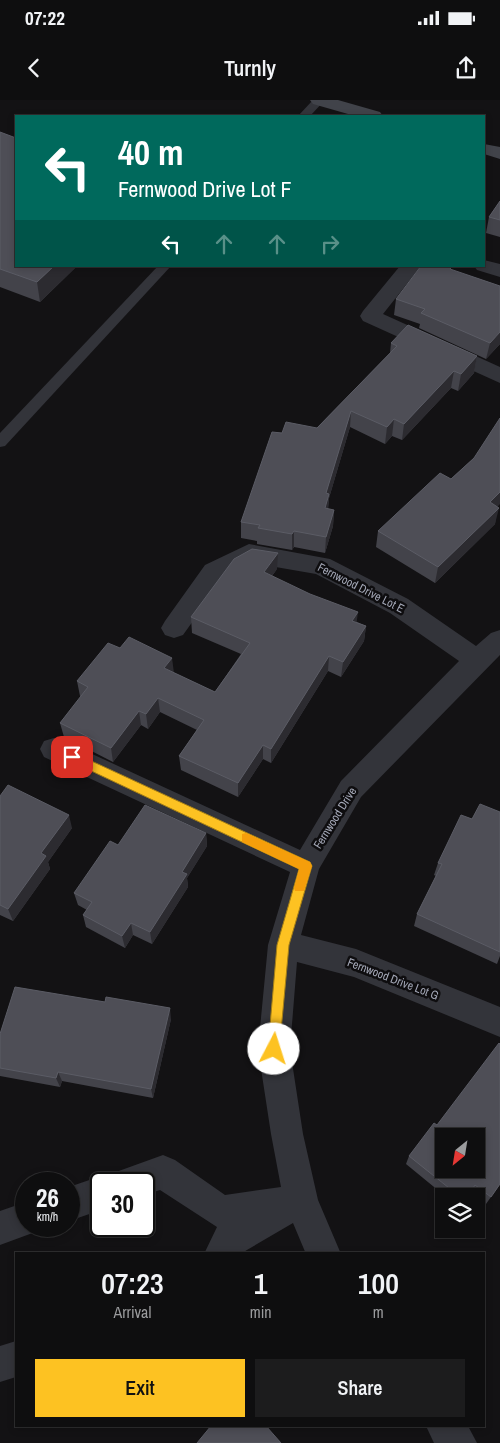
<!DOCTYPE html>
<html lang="en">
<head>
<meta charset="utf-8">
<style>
	body { margin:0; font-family:"Archivo Narrow",sans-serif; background:#1c1c1d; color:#f1f3f6; height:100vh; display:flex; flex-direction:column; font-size:19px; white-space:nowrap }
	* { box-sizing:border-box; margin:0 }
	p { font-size:16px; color:#9b9c9e }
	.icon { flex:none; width:28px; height:28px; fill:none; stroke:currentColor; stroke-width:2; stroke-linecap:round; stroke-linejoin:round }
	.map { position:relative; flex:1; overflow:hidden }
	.sheet { position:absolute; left:15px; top:1152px; width:470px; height:175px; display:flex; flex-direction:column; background:#0e0e0f; border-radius:0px; box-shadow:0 2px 8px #0003,0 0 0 1px #2e2e2f }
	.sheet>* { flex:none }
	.top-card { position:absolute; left:15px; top:15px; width:470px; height:152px; border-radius:0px; box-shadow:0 2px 8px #0003,0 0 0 1px #2e2e2f; background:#00695c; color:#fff; overflow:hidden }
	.needle { width:32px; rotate:210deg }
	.fabs { position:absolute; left:435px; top:1028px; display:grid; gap:10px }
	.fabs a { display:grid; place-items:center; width:50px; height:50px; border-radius:0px; background:#0e0e0f; box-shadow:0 2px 8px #0003,0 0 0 1px #2e2e2f; font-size:25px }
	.speed { position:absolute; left:15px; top:1072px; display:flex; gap:10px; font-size:25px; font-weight:700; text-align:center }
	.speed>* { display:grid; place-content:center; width:65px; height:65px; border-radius:50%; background:#0e0e0f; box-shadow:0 2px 8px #0003,0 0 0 1px #2e2e2f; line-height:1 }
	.speed small { font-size:12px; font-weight:400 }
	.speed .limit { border:2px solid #111; border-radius:8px; background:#fff; color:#111 }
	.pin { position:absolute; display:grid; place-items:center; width:42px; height:42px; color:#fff; margin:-21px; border-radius:10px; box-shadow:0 2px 8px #0006 }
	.me { position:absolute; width:55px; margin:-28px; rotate:5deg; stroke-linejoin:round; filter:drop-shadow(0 0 4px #0008) }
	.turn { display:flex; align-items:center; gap:18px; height:105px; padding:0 20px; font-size:22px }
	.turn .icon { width:65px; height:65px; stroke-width:2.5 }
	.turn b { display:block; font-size:35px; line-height:42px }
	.lanes { display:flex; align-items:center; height:48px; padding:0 20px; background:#0003; justify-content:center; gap:25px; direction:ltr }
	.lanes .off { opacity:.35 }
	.eta { display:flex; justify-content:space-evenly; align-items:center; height:85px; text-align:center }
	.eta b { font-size:30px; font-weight:600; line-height:35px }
	.cta { display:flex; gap:10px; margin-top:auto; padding:10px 20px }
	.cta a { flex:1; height:58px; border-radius:0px; background:#fdc222; color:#111; font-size:20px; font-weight:600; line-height:58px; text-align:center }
	.cta a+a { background:#1c1c1d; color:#f1f3f6 }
	.status { display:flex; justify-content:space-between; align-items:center; height:35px; padding:0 25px; background:#0e0e0f; direction:ltr }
	.status svg { height:14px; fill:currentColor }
	header { display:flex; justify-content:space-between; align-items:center; height:65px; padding:0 20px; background:#0e0e0f; font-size:22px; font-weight:600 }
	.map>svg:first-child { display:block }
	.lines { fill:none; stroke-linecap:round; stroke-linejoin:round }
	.lane { fill:#33343a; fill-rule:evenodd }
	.street { fill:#33343a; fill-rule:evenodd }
	.secondary { fill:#41434a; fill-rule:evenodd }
	.wall { fill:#43434a }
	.shaded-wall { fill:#2c2b30 }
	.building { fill:#4e4e56; stroke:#5b5c65; fill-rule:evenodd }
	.route { fill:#fdc222; stroke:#a47e16 }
	.slow { fill:#f59e0b }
	.labels { text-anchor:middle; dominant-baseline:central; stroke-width:5; stroke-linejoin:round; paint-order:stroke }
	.street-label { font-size:12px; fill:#a3a7b6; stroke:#0e0d0f }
</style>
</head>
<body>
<div class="status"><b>07:22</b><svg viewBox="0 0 49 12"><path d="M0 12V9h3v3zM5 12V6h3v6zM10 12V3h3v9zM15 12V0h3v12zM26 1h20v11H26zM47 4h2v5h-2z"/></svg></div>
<header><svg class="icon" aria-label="back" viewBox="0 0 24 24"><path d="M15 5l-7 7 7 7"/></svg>Turnly<svg class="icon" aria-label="share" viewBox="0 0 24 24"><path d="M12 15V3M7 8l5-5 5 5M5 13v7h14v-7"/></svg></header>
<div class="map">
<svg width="500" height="1343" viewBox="0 0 500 1343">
	<rect width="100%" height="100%" fill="#131214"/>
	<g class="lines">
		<g class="lane">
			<polygon points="313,0 325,0 310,16 298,16"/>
			<polygon points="158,166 171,166 5,346 0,347 0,333"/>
		</g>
		<g class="street">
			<polygon points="484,160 500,164 500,177 477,170 474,166 484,166"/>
			<polygon points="400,166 421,166 383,214 500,267 500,283 363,221 360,216 363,211"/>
			<polygon points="249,444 330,459 408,499 476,546 491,533 500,530 500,555 361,697 319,769 301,835 356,849 500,907 500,937 354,877 297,862 290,949 303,1034 318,1100 341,1154 306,1154 293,1123 240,1154 204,1154 217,1127 160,1090 144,1095 144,1084 101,1084 101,1110 69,1121 69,1087 101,1076 113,1081 116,1072 163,1055 175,1060 225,1095 281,1087 271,1034 258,949 268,845 290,772 44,657 40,649 44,641 54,638 64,641 300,750 341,681 459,561 390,513 316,474 252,463 223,479 183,535 174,538 165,535 161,528 165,521 205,465"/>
			<polygon points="26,1102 26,1126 40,1126 38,1131 0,1145 0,1111"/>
			<polygon points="16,1241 16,1277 0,1282 0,1246"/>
			<polygon points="426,1326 468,1326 477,1343 434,1343"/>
		</g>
		<g class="secondary">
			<polygon points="310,0 338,0 380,12 383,16 355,16 313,4"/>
			<polygon points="484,44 500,47 500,59 484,54"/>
		</g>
	</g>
	<g class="wall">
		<polygon points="0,32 77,166 40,202 0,187"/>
		<polygon points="500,101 500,137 486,133 489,117"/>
		<polygon points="452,170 500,244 486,259 419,228 420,224 394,215 396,199"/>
		<polygon points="391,243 477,256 474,273 458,291 451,288 402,340 392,336 385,344 350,327 329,398 328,409 334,410 333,426 325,453 294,447 292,450 257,444 257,441 241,438 241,422 282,333 317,328 390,253"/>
		<polygon points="474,358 497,407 495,424 435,483 376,447 378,431 451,379"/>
		<polygon points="277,469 272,476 357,522 366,526 364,541 341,577 328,571 271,663 263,659 238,697 181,670 179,656 197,630 160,612 148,629 141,625 113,662 64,637 60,623 81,597 80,596 77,581 174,573 215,592 241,554 192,533 191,517"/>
		<polygon points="0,696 72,728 48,762 50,769 13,821 0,815"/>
		<polygon points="500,712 500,856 497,864 414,826 417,814 436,776 434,775 438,763 472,719"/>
		<polygon points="206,733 207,746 187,778 188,787 152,844 133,835 125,848 86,827 83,815 87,810 78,805 74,793 118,745"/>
		<polygon points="171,919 153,998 62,981 60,987 0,976 0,934"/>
		<polygon points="409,1056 500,1084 486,1104 476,1097 476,1096 475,1096 470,1093 468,1096 445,1096 406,1064"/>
	</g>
	<g class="shaded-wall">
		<polygon points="54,166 77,166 40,202 37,182"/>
		<polygon points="500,232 500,244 486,259 490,243"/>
		<polygon points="477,256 474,273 458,291 461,274"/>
		<polygon points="454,271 451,288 402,340 404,324"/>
		<polygon points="351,311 350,327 329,398 328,410 324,424 326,393"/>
		<polygon points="394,319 392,336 385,344 387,327"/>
		<polygon points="500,392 500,404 486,419 490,402"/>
		<polygon points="499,408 495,424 435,483 438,467"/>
		<polygon points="334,410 333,426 325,453 326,437"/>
		<polygon points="294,431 294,447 292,450 292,434"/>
		<polygon points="278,453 277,469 263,488 264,472"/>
		<polygon points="358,512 356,527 352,521"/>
		<polygon points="366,526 364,541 341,577 343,562"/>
		<polygon points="329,556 328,571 271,663 271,649"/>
		<polygon points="172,558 174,573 164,568"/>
		<polygon points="158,598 160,612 148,629 146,614"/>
		<polygon points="139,611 141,625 113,662 111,648"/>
		<polygon points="263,645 263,659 238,697 238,683"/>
		<polygon points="69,715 72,728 48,762 50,769 13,821 8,809 41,753"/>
		<polygon points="206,733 207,746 187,778 188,787 152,844 150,832 182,772"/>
		<polygon points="131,823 133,835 125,848 122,836"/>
		<polygon points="170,908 171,919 153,998 151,989"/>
		<polygon points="58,972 62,981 60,987 56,978"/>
	</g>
	<g class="building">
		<polygon points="0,32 16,38 16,166 54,166 37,182 0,169"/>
		<polygon points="500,101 500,120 489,117"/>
		<polygon points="421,166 453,166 450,169 500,186 500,232 490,243 421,213 425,209 396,199"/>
		<polygon points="408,225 477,256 461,274 454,271 404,324 394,319 387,327 351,311 326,393 329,394 325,408 334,410 326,437 294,431 292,434 258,428 260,425 241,422 272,332 282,333 286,322 317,328 397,246 391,243"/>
		<polygon points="500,318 500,392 490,402 499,408 438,467 378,431 440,373 451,379 474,358"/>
		<polygon points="252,449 278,453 264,472 310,494 358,512 352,521 366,526 343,562 329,556 271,649 263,645 238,683 179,656 204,620 158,598 146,614 139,611 111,648 60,623 88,587 77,581 108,543 120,548 129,537 172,558 164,568 215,592 250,543 191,517 234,459"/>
		<polygon points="8,685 69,715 41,753 46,756 8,809 0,805 0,696"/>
		<polygon points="480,704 500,712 500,852 417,814 442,764 438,763 461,715 472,719"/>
		<polygon points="145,705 206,733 182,772 187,774 150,832 131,823 122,836 83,815 92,802 74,793 110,741 118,745"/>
		<polygon points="15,887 105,902 106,897 170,908 151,989 58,972 56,978 0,968 0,934"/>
		<path d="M499,943l1,1v140l-9,13 -16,-12 -7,11h-9l-50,-40 25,-33 3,2zM444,1036h32v33h-32z"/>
		<polygon points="211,1326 266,1326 281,1343 197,1343"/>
	</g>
	<polygon class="route" points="72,652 310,762 312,766 289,845 279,953 274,955 270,953 268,949 277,845 299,769 68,660 68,654"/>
	<polygon class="slow" points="246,733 310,762 312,766 304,791 295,791 294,788 299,769 242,742 242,734"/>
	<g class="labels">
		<g class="street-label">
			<text transform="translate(361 488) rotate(27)">Fernwood Drive Lot E</text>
			<text transform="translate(335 718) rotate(-58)">Fernwood Drive</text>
			<text transform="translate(393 879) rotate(21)">Fernwood Drive Lot G</text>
		</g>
	</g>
</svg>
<div class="fabs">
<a><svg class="needle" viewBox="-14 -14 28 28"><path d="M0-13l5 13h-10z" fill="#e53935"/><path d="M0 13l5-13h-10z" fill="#9b9c9e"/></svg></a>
<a><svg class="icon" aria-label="layers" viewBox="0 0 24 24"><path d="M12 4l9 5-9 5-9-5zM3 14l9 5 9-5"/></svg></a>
</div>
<div class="speed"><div>26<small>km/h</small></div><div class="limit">30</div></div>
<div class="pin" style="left:72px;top:657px;background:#d93025"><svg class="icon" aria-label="arrive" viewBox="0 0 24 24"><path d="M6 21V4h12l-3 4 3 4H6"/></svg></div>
<svg class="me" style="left:274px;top:949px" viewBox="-20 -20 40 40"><circle r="19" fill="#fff"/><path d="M0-13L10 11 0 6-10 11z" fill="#fdc222"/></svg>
<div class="top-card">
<div class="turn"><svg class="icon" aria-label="left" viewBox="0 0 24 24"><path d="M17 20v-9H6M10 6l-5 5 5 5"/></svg><div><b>40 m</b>Fernwood Drive Lot F</div></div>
<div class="lanes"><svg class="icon" aria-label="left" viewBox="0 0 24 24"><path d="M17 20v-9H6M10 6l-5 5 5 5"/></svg><svg class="icon off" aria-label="ahead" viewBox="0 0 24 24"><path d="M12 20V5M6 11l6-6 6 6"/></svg><svg class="icon off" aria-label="ahead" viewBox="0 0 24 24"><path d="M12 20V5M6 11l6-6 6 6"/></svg><svg class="icon off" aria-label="right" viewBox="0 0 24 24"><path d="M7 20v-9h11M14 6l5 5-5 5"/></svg></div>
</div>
<section class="sheet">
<div class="eta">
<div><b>07:23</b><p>Arrival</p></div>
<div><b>1</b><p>min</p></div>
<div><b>100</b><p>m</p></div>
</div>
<div class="cta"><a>Exit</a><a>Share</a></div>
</section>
</div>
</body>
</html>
